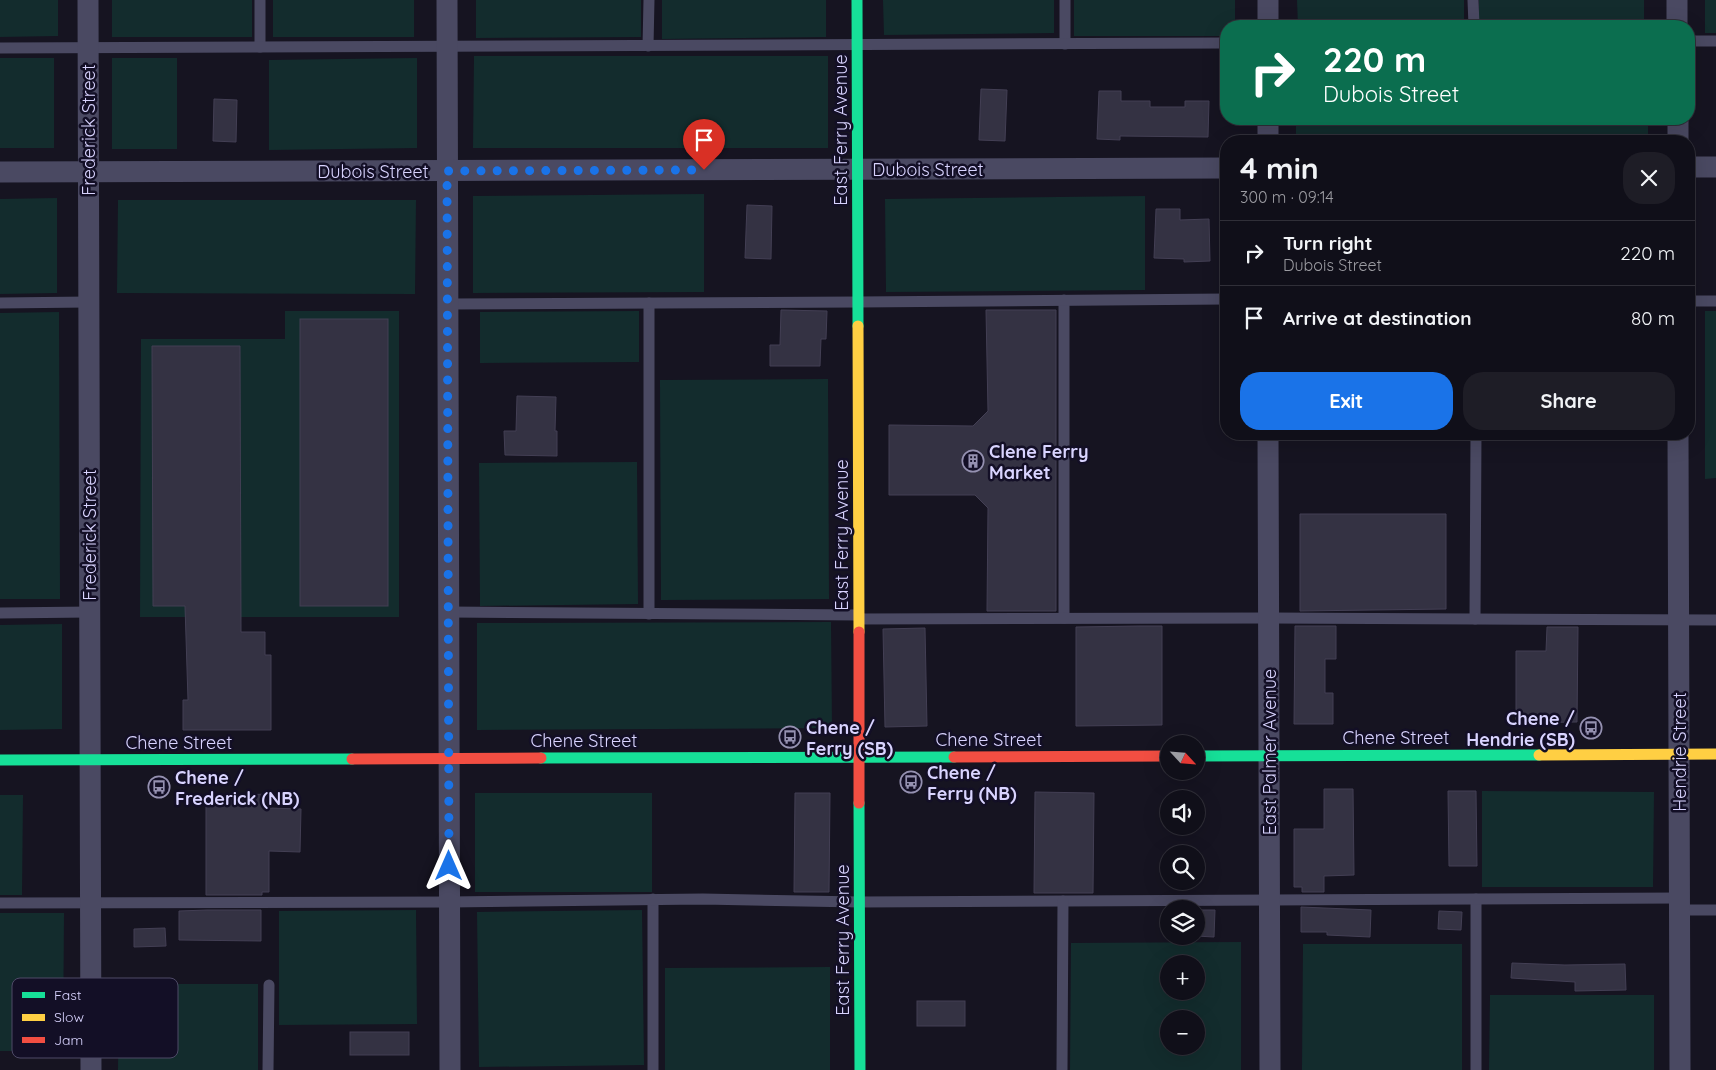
<!DOCTYPE html>
<html lang="en">
<head>
<meta charset="utf-8">
<style>
	body { margin:0; font-family:Quicksand,sans-serif; background:#1e1d26; color:#f1f3f6; height:100vh; display:flex; flex-direction:column; font-size:19px; white-space:nowrap }
	* { box-sizing:border-box; margin:0 }
	p { font-size:16px; color:#9c9ca2 }
	.icon { flex:none; width:28px; height:28px; fill:none; stroke:currentColor; stroke-width:2; stroke-linecap:round; stroke-linejoin:round }
	.map { position:relative; flex:1; overflow:hidden }
	.side { position:absolute; left:1220px; top:135px; width:475px; height:305px; display:flex; flex-direction:column; background:#100f19; border-radius:20px; box-shadow:0 5px 20px #0002,0 0 0 1px #302f38 }
	.side>* { flex:none }
	.banner { position:absolute; left:1220px; top:20px; width:475px; height:105px; border-radius:20px; box-shadow:0 5px 20px #0002,0 0 0 1px #302f38; background:#0b6e4f; color:#fff; overflow:hidden }
	.needle { width:32px; rotate:116deg }
	.controls { position:absolute; left:1160px; top:735px; display:grid; gap:10px }
	.controls a { display:grid; place-items:center; width:45px; height:45px; border-radius:50%; background:#100f19; box-shadow:0 5px 20px #0002,0 0 0 1px #302f38; font-size:25px }
	.pin { position:absolute; display:grid; place-items:center; width:42px; height:42px; color:#fff; margin:-51px -21px; border-radius:50% 50% 50% 0; rotate:-45deg; box-shadow:0 0 5px #0007 }
	.pin .icon { rotate:45deg }
	.me { position:absolute; width:55px; margin:-28px; rotate:0deg; stroke-linejoin:round; filter:drop-shadow(0 0 4px #0008) }
	.turn { display:flex; align-items:center; gap:18px; height:105px; padding:0 20px; font-size:22px }
	.turn .icon { width:65px; height:65px; stroke-width:2.5 }
	.turn b { display:block; font-size:35px; line-height:42px }
	.round { display:grid; place-items:center; flex:none; width:52px; height:52px; border-radius:20px; background:#1e1d26 }
	.summary { display:flex; align-items:center; justify-content:space-between; height:85px; padding:0 20px }
	h1 { font-size:30px; font-weight:700; line-height:38px }
	.primary-button { display:flex; gap:10px; margin-top:auto; padding:10px 20px }
	.primary-button a { flex:1; height:58px; border-radius:20px; background:#1a73e8; color:#fff; font-size:20px; font-weight:700; line-height:58px; text-align:center }
	.primary-button a+a { background:#1e1d26; color:#f1f3f6 }
	ul { padding:0; list-style:none }
	li { display:flex; align-items:center; gap:15px; height:65px; padding:0 20px; border-top:1px solid #302f38 }
	li div { flex:1 }
	li b { display:block; font-size:19px }
	li em { font-style:normal }
	.map>svg:first-child { display:block }
	.green { fill:#132c2d; fill-rule:evenodd }
	.building { fill:#343243; stroke:#433f54 }
	.lines { fill:none; stroke-linecap:round; stroke-linejoin:round }
	.lane { stroke:#4a4962; stroke-width:11 }
	.street { stroke:#4a4962; stroke-width:21 }
	.fast { stroke:#16e098; stroke-width:11 }
	.slow { stroke:#ffcf43; stroke-width:11 }
	.jam { stroke:#f24e42; stroke-width:11 }
	.route { stroke:#1a73e8; stroke-width:9; stroke-dasharray:0 16.2 }
	.labels { text-anchor:middle; dominant-baseline:central; stroke-width:5; stroke-linejoin:round; paint-order:stroke }
	.street-label { font-size:18px; fill:#d9d4ff; stroke:#130f26 }
	.poi-label { font-size:18px; font-weight:bold; fill:#d9d4ff; stroke:#130f26; text-anchor:start }
	.key { fill:#130f26; stroke:#4e4a67; stroke-width:1 }
	.key-label { font-size:14px; fill:#d9d4ff }
</style>
</head>
<body>
<div class="map">
<svg width="1716" height="1070" viewBox="0 0 1716 1070">
	<rect width="100%" height="100%" fill="#161421"/>
	<g class="green">
		<polygon points="0,0 58,0 58,36 0,37"/>
		<rect x="112" y="0" width="140" height="37"/>
		<rect x="273" y="0" width="141" height="37"/>
		<polygon points="476,0 641,0 641,37 476,38"/>
		<polygon points="662,0 826,0 826,37 662,39"/>
		<polygon points="883,0 1054,0 1054,33 884,35"/>
		<polygon points="1074,0 1235,0 1235,26 1226,26 1226,36 1074,36"/>
		<polygon points="1297,0 1464,0 1464,26 1298,26"/>
		<rect x="1479" y="0" width="165" height="26"/>
		<rect x="1705" y="0" width="11" height="33"/>
		<polygon points="474,56 828,56 828,148 473,148"/>
		<rect x="0" y="58" width="54" height="90"/>
		<rect x="112" y="58" width="65" height="91"/>
		<polygon points="417,58 417,148 269,150 269,60"/>
		<rect x="1296" y="119" width="352" height="22"/>
		<polygon points="704,194 704,292 473,293 473,196"/>
		<polygon points="1145,196 1145,290 886,292 885,199"/>
		<polygon points="57,198 57,293 0,294 0,199"/>
		<polygon points="118,200 416,200 415,294 117,293"/>
		<polygon points="285,311 399,311 399,617 140,617 141,339 285,339"/>
		<polygon points="639,311 639,362 480,363 480,312"/>
		<polygon points="1705,311 1716,311 1716,478 1705,479"/>
		<polygon points="59,312 60,599 0,599 0,313"/>
		<polygon points="828,379 829,599 661,600 660,380"/>
		<polygon points="637,462 638,604 480,606 479,463"/>
		<polygon points="831,622 832,728 477,730 477,623"/>
		<polygon points="62,624 62,729 0,730 0,625"/>
		<polygon points="1482,791 1654,792 1653,887 1482,887"/>
		<rect x="475" y="793" width="177" height="99"/>
		<polygon points="0,795 23,795 22,895 0,895"/>
		<polygon points="416,910 417,1024 279,1025 279,911"/>
		<polygon points="642,910 644,1065 479,1067 477,912"/>
		<polygon points="0,913 64,913 63,1051 0,1051"/>
		<path d="M1241,942v128h-171l1,-127zM1169,964h27v27h-27zM1169,1019h27v27h-27z"/>
		<polygon points="1303,944 1462,944 1462,1070 1302,1070"/>
		<polygon points="830,967 830,1070 665,1070 665,968"/>
		<polygon points="119,984 258,984 258,1070 118,1070"/>
		<polygon points="1490,995 1654,995 1654,1070 1489,1070"/>
	</g>
	<g class="building">
		<polygon points="981,89 1007,90 1005,141 979,140"/>
		<polygon points="1099,91 1121,91 1121,101 1150,101 1150,107 1185,107 1185,101 1209,101 1208,137 1120,136 1120,140 1097,139"/>
		<polygon points="214,99 237,100 236,142 213,141"/>
		<polygon points="747,205 772,206 771,259 745,258"/>
		<polygon points="1156,209 1180,209 1180,220 1209,219 1210,261 1184,262 1184,259 1154,258"/>
		<polygon points="781,310 827,311 826,339 821,339 820,366 770,366 770,345 780,345"/>
		<polygon points="986,310 1056,310 1056,611 987,611 988,508 975,495 889,495 889,425 973,426 988,411"/>
		<rect x="300" y="319" width="88" height="287"/>
		<polygon points="152,346 240,346 241,632 265,632 265,655 271,655 271,730 183,730 183,700 188,700 185,606 153,606"/>
		<polygon points="517,396 556,397 555,431 557,431 557,456 505,455 504,431 516,431"/>
		<polygon points="1300,514 1446,514 1446,609 1300,611"/>
		<polygon points="1139,626 1162,626 1162,725 1076,726 1076,627"/>
		<polygon points="1295,626 1336,626 1336,659 1325,659 1325,693 1333,693 1333,724 1294,724"/>
		<polygon points="1547,627 1578,627 1577,722 1516,723 1516,651 1546,651"/>
		<polygon points="925,628 927,726 885,727 883,629"/>
		<polygon points="1324,789 1353,789 1354,875 1324,876 1324,892 1302,892 1302,887 1294,887 1294,829 1324,829"/>
		<polygon points="1448,791 1476,791 1477,866 1449,866"/>
		<polygon points="1035,792 1094,793 1093,893 1034,893"/>
		<polygon points="795,793 830,793 829,892 794,892"/>
		<polygon points="269,794 269,808 301,809 300,852 269,851 269,892 262,892 262,895 206,895 206,796"/>
		<polygon points="1301,907 1371,910 1370,937 1327,935 1327,932 1301,932"/>
		<polygon points="207,910 261,910 261,941 179,940 179,911"/>
		<polygon points="1196,910 1215,910 1214,937 1196,936"/>
		<polygon points="1439,911 1462,912 1461,930 1438,929"/>
		<polygon points="165,928 166,946 134,947 134,929"/>
		<polygon points="1512,963 1565,965 1625,964 1626,990 1575,991 1575,982 1511,978"/>
		<rect x="917" y="1001" width="48" height="25"/>
		<rect x="350" y="1032" width="59" height="23"/>
	</g>
	<g class="lines">
		<g class="lane">
			<polyline points="1473,0 1474,26"/>
			<polyline points="1689,41 1716,41"/>
			<polyline points="1065,44 1065,0"/>
			<polyline points="648,46 649,0"/>
			<polyline points="260,47 260,0"/>
			<polyline points="0,48 1226,43"/>
			<polyline points="1064,300 1064,618"/>
			<polyline points="1689,301 1716,301"/>
			<polyline points="0,303 88,302"/>
			<polyline points="649,303 649,614"/>
			<polyline points="448,304 858,302 1226,299"/>
			<polyline points="449,612 859,615"/>
			<polyline points="0,613 90,612"/>
			<polyline points="859,619 1269,618 1716,620"/>
			<polyline points="1475,619 1476,434"/>
			<polyline points="653,899 653,1070"/>
			<polyline points="1476,899 1476,1070"/>
			<polyline points="0,903 449,902 703,899 859,902 1680,898"/>
			<polyline points="1679,910 1716,910"/>
			<polyline points="268,1070 269,985"/>
			<polyline points="1062,1070 1063,901"/>
		</g>
		<g class="street">
			<polyline points="88,0 91,1070"/>
			<polyline points="447,0 450,1070"/>
			<polyline points="1677,0 1677,26"/>
			<polyline points="1268,26 1268,0"/>
			<polyline points="1268,119 1268,141"/>
			<polyline points="1678,119 1678,141"/>
			<polyline points="1689,167 1716,167"/>
			<polyline points="0,172 1226,168"/>
			<polyline points="1268,434 1270,1070"/>
			<polyline points="1678,434 1680,1070"/>
		</g>
		<g class="fast">
			<polyline points="857,0 858,326"/>
			<polyline points="1196,756 1539,755"/>
			<polyline points="541,758 954,757"/>
			<polyline points="0,760 352,759"/>
			<polyline points="859,803 860,1070"/>
		</g>
		<g class="slow">
			<polyline points="858,326 859,632"/>
			<polyline points="1539,755 1716,754"/>
		</g>
		<g class="jam">
			<polyline points="859,632 859,803"/>
			<polyline points="954,757 1169,756"/>
			<polyline points="352,759 541,758"/>
		</g>
	</g>
	<g class="lines">
		<polyline class="route" points="449,866 447,171 704,170"/>
	</g>
	<defs>
		<g id="building-ring" transform="scale(1.125)"><circle r="9.5" fill="#130f26" stroke="#9591b1" stroke-width="1.5"/><path d="M-4-6H4V6H1V3H-1V6H-4ZM-2.5-4.3h1.7v1.8h-1.7ZM.8-4.3h1.7v1.8H.8ZM-2.5-1h1.7V.8h-1.7ZM.8-1h1.7V.8H.8Z" fill="#9591b1"/></g>
		<g id="bus-ring" transform="scale(1.125)"><circle r="9.5" fill="#130f26" stroke="#9591b1" stroke-width="1.5"/><path d="M-5-6H5V4H4V6H2V4H-2V6H-4V4H-5ZM-3.5-4V0h7V-4ZM-3.5 1.2v1.5H-2V1.2ZM2 1.2v1.5H3.5V1.2Z" fill="#9591b1"/></g>
	</defs>
	<g fill-rule="evenodd">
		<use href="#building-ring" x="973" y="461"/>
		<use href="#bus-ring" x="1591" y="728"/>
		<use href="#bus-ring" x="790" y="737"/>
		<use href="#bus-ring" x="911" y="782"/>
		<use href="#bus-ring" x="159" y="787"/>
	</g>
	<g class="labels">
		<g class="street-label">
			<text transform="translate(88 130) rotate(-90)">Frederick Street</text>
			<text transform="translate(840 130) rotate(-90)">East Ferry Avenue</text>
			<text x="928" y="169">Dubois Street</text>
			<text x="373" y="171">Dubois Street</text>
			<text transform="translate(89 535) rotate(-90)">Frederick Street</text>
			<text transform="translate(841 535) rotate(-90)">East Ferry Avenue</text>
			<text x="1396" y="737">Chene Street</text>
			<text x="989" y="739">Chene Street</text>
			<text x="584" y="740">Chene Street</text>
			<text x="179" y="742">Chene Street</text>
			<text transform="translate(1269 752) rotate(-90)">East Palmer Avenue</text>
			<text transform="translate(1679 752) rotate(-90)">Hendrie Street</text>
			<text transform="translate(842 940) rotate(-90)">East Ferry Avenue</text>
		</g>
		<g class="poi-label">
			<text x="989" y="451">Clene Ferry<tspan x="989" dy="21">Market</tspan></text>
			<text x="1575" y="718" text-anchor="end">Chene /<tspan x="1575" dy="21">Hendrie (SB)</tspan></text>
			<text x="806" y="727">Chene /<tspan x="806" dy="21">Ferry (SB)</tspan></text>
			<text x="927" y="772">Chene /<tspan x="927" dy="21">Ferry (NB)</tspan></text>
			<text x="175" y="777">Chene /<tspan x="175" dy="21">Frederick (NB)</tspan></text>
		</g>
	</g>
	<rect x="12" y="978" width="166" height="80" rx="8" class="key"/>
	<rect x="22" y="992" width="23" height="6" fill="#16e098"/>
	<rect x="22" y="1014" width="23" height="7" fill="#ffcf43"/>
	<rect x="22" y="1037" width="23" height="6" fill="#f24e42"/>
	<g class="key-label">
		<text x="54" y="1000">Fast</text>
		<text x="54" y="1022">Slow</text>
		<text x="54" y="1045">Jam</text>
	</g>
</svg>
<div class="controls">
<a><svg class="needle" viewBox="-14 -14 28 28"><path d="M0-13l5 13h-10z" fill="#e53935"/><path d="M0 13l5-13h-10z" fill="#9c9ca2"/></svg></a>
<a><svg class="icon" aria-label="sound" viewBox="0 0 24 24"><path d="M4 9h4l5-4v14l-5-4H4zM17 9q2 3 0 6"/></svg></a>
<a><svg class="icon" aria-label="search" viewBox="0 0 24 24"><circle cx="10" cy="10" r="6"/><path d="M15 15l6 6"/></svg></a>
<a><svg class="icon" aria-label="layers" viewBox="0 0 24 24"><path d="M12 4l9 5-9 5-9-5zM3 14l9 5 9-5"/></svg></a>
<a>+</a>
<a>−</a>
</div>
<div class="pin" style="left:704px;top:170px;background:#d93025"><svg class="icon" aria-label="arrive" viewBox="0 0 24 24"><path d="M6 21V4h12l-3 4 3 4H6"/></svg></div>
<svg class="me" style="left:449px;top:866px" viewBox="-20 -20 40 40"><path d="M0-17L14 15 0 8-14 15z" fill="#1a73e8" stroke="#fff" stroke-width="4"/></svg>
<div class="banner">
<div class="turn"><svg class="icon" aria-label="right" viewBox="0 0 24 24"><path d="M7 20v-9h11M14 6l5 5-5 5"/></svg><div><b>220 m</b>Dubois Street</div></div>
</div>
<section class="side">
<div class="summary"><div><h1>4 min</h1><p>300 m · 09:14</p></div><a class="round"><svg class="icon" aria-label="close" viewBox="0 0 24 24"><path d="M6 6l12 12M18 6L6 18"/></svg></a></div>
<ul>
<li><svg class="icon" aria-label="right" viewBox="0 0 24 24"><path d="M7 20v-9h11M14 6l5 5-5 5"/></svg><div><b>Turn right</b><p>Dubois Street</p></div><em>220 m</em></li>
<li><svg class="icon" aria-label="arrive" viewBox="0 0 24 24"><path d="M6 21V4h12l-3 4 3 4H6"/></svg><div><b>Arrive at destination</b></div><em>80 m</em></li>
</ul>
<div class="primary-button"><a>Exit</a><a>Share</a></div>
</section>
</div>
</body>
</html>
